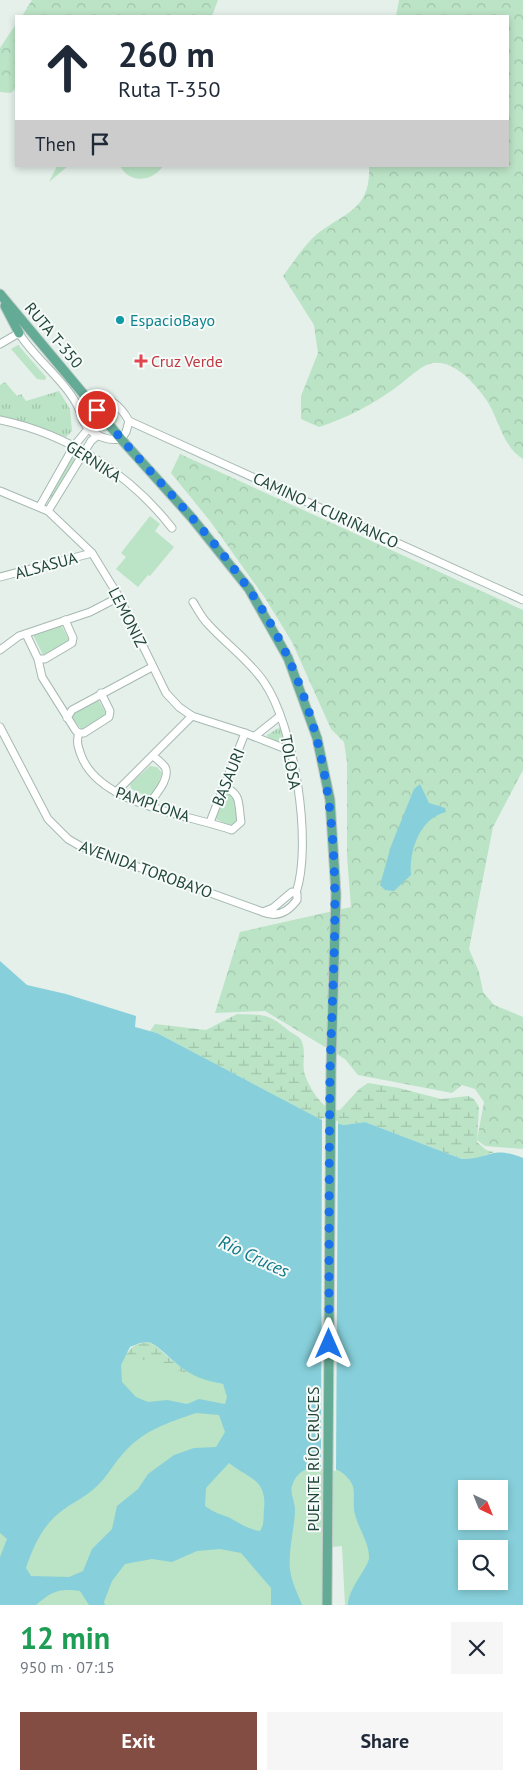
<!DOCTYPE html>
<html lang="en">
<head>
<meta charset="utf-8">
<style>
	body { margin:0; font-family:"PT Sans",sans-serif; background:#f6f6f7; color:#1f2937; height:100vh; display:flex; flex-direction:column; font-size:19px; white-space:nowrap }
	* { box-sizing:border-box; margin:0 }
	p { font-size:16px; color:#747a83 }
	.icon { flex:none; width:28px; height:28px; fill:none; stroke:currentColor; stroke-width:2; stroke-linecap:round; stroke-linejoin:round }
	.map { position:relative; height:1605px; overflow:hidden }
	.sheet { display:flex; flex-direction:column; background:#fff; flex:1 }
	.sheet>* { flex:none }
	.guide { position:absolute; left:15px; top:15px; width:494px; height:152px; border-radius:0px; box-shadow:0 2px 8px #0003; background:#fff; color:#1f2937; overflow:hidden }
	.needle { width:32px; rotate:137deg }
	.tools { position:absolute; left:458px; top:1480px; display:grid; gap:10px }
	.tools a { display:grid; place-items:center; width:50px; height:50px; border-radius:0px; background:#fff; box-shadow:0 2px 8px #0003; font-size:25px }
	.pin { position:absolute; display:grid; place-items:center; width:42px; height:42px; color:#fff; margin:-21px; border:2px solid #fff; border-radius:50%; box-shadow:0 1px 5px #0007 }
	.me { position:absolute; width:55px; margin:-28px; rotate:0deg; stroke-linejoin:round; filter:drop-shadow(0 0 4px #0008) }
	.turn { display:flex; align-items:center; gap:18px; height:105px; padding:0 20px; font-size:22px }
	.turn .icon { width:65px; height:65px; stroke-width:2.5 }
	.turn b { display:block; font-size:35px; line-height:42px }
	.then { display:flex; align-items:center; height:48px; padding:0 20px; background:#0003; gap:10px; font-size:19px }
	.round { display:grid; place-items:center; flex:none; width:52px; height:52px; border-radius:0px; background:#f6f6f7 }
	.summary { display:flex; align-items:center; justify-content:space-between; height:85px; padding:0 20px }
	h1 { font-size:30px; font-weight:800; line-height:38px; color:#1e9e55 }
	.button { display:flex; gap:10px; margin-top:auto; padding:10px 20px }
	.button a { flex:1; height:58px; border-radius:0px; background:#844d44; color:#fff; font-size:20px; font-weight:800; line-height:58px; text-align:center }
	.button a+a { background:#f6f6f7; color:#1f2937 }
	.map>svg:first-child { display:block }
	.grass { fill:url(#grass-tufts) }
	.forest { fill:url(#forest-crowns) }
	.wetland { fill:url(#wetland-marsh) }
	.green { fill:#bbe3c5; fill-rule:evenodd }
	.water { fill:#87d0db; fill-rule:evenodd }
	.pier { fill:#e5f0ea }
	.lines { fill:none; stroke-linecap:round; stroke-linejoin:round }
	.minor-casing { stroke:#a6b9b2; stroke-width:9 }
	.major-casing { stroke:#c1cbc8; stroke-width:11 }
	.minor { stroke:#fff; stroke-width:7 }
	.major { stroke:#64ab96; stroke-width:9 }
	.route { stroke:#1a73e8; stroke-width:9; stroke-dasharray:0 16.2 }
	.culture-dot { fill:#0f9aa8; stroke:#f6fbf9; stroke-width:2 }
	.health-dot { fill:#e0444e; stroke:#f6fbf9; stroke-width:2 }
	.labels { text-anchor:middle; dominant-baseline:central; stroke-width:4; stroke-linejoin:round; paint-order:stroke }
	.culture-label { font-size:16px; fill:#0d838f; stroke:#f6fbf9; text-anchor:start }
	.street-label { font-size:16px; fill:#21453a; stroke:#f6fbf9 }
	.health-label { font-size:16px; fill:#be3a42; stroke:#f6fbf9; text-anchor:start }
	.water-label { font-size:18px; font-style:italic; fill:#127989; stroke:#f6fbf9 }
</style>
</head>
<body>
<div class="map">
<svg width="523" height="1605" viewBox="0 0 523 1605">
	<defs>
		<pattern id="grass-tufts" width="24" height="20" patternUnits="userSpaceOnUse" patternTransform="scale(1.25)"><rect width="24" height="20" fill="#bbe3c5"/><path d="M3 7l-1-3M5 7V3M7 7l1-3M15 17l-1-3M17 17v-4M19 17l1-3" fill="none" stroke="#a0c4aa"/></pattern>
		<pattern id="forest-crowns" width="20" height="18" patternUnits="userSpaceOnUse" patternTransform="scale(1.25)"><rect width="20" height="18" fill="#bbe3c5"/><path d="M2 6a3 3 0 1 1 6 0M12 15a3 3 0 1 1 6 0" fill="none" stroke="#a0c4aa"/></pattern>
		<pattern id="wetland-marsh" width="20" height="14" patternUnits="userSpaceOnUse" patternTransform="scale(1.25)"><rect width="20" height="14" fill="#bbe3c5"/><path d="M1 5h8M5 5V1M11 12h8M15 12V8" fill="none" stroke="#a0c4aa"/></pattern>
	</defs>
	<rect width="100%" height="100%" fill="#e5f0ea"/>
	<g class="grass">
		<polygon points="18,345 46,377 45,380 37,379 11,349"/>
		<polygon points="5,382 17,396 21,394 26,401 59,391 70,409 72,431 66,437 0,416 0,385"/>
		<polygon points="87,404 110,431 102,431 85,412"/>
		<polygon points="107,406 115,410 118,418 115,425 99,407"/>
		<polygon points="75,450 82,454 52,499 48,497"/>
		<polygon points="280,727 283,727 284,745 268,737 267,735"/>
	</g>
	<g class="forest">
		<polygon points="32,0 218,0 212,16 22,16"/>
		<path d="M399,0h124v459c-21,-12 -24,-42 -38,-61 -11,-15 -33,-41 -56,-34 -10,3 -26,19 -35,25 -23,16 -47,29 -75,38l-18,-8v-23l17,-43 -4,-28 -31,-49c10,-13 21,-31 34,-42 28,-22 54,-24 52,-68h139v-150h-112z"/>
		<polygon points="16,24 16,88 11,93 0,92 0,48"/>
		<polygon points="57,166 68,166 49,182"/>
		<polygon points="180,454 523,610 523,770 493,827 469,949 479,972 483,992 494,1005 523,1017 523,1149 485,1146 477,1140 484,1102 475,1089 462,1085 452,1093 358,1075 345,1059 265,1011 215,1013 240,932 351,907 347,856 347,762 344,742 331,729 292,642 265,598 210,521 171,473"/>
	</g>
	<g class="wetland">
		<path d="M237,1014c27,1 31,-1 52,17 4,3 10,5 12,9 6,11 0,24 4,35 4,12 19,39 35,35l19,-21 9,-6 31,5 42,11 27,-3 6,3 5,8 -2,35 9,8 8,2 -19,7h-13l-97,-37 -21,3 -22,-5 -165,-87 -7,-2 5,-7 51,6z"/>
		<path d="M149,1342c13,7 17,15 28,22 14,10 30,17 46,20l4,13 -106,-32c7,-15 11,-22 28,-23z"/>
	</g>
	<g class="green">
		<path d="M120,166h43c-11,16 -33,18 -43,0z"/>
		<polygon points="150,516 160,524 155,531 174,547 150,576 148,575 138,587 116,569 126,557 121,553"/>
		<polygon points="61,625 69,640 68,643 43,655 33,635"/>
		<polygon points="96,700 99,701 106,713 105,716 82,730 72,717 74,712"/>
		<polygon points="150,766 157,767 162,773 155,793 148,797 131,789 130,784"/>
		<polygon points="228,791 235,795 238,821 232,827 216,819 225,793"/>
		<path d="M0,1316l209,64 97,44 217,46v135h-178l-3,-59 -19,2 1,57h-324zM466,1489h33v32h-33zM466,1549h33v32h-33z"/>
	</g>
	<g class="water">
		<path d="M420,784l9,19 16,5 1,4c-26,6 -37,38 -35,63l-17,16 -9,-1 -5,-5 11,-39 23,-57z"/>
		<path d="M0,961l27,24 39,9 70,22 -1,11 22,6 165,87 22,5 21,-3 97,37c29,0 29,-14 61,-1v447h-175c0,-17 22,-39 21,-48 0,-15 -11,-29 -14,-43 -3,-9 1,-22 -3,-30 -11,-23 -53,-25 -60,2 -2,6 2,15 3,22 0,20 -7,41 -5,61 1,12 8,25 12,36h-31v-17l-30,-35 -21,-4 -23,2 -25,11 -20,-3 -27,5 -13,17 -8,21 1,3h-16l-9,-14c-21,-3 -28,0 -44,14h-36v-48l7,-18 -7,-6zM149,1342c12,6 18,14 28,22 14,12 29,17 46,20l4,13 -2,7 -26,-5 -12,5 -20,-4 -19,2 -12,-5 -14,-15 -1,-17 9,-18 10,-4zM196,1413l23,2 6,17 -9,15 -22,1 -20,7 -26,19 -10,15 -21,17 -5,23 -20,20 -9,22 -14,6 -38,-1 -5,-8c7,-21 16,-41 33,-55 12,-10 27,-16 38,-27 9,-8 16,-21 24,-30 20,-25 46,-33 75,-43zM229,1463c20,16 38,16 35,46 -1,9 1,14 -4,22 -12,-2 -19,-7 -30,-13 -9,-4 -16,-5 -25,-12l1,-18zM466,1489h33v32h-33zM466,1549h33v32h-33z"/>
	</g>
	<polygon class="pier" points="322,1118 338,1121 336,1471 321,1469"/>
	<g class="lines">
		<g class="minor-casing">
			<g id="minor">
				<path d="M0,344l19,-11c14,24 49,50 60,76 3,9 4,16 13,23 9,6 18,9 29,7l5,-7 3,-11"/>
				<path d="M79,409l7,-13c18,-5 35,10 43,25l394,179"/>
				<path d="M0,420c68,14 130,54 172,108"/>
				<polyline points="0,491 48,511 92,553 119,597 166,693 179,707 192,716 245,733 291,751"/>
				<polyline points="40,506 74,446 88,429"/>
				<polyline points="48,511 91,441 98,435"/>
				<polyline points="0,577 92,553"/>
				<path d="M193,602c5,8 9,16 15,22 18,20 41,36 56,58 30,43 49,161 32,211"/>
				<polyline points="26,634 38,659 42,677 76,731 79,733"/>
				<polyline points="0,650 19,636 90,612 119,597"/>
				<polyline points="38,659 45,659 72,643 73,638 65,620"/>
				<polyline points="67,718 72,710 152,667"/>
				<polyline points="0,727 48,819 68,839 80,846 263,912"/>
				<path d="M79,733c-3,8 -1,14 2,22 18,50 106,59 151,75l9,-8c-3,-18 1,-28 -17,-35"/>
				<polyline points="79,733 84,733 109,717 110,711 101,693"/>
				<polyline points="255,736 280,716"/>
				<polyline points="116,792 192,716"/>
				<path d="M147,805c7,-7 24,-27 18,-38 -3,-4 -8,-8 -12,-11"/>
				<polyline points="210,822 245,733"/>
				<path d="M292,892l5,2v6c-9,12 -20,18 -34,12l10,-4z"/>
			</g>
		</g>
		<g class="major-casing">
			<g id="major">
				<polyline points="0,294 121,439 192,518 249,589 288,658 317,738 330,800 336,894 331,1069 327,1605"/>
				<polyline points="5,306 19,333"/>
			</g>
		</g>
		<use href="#minor" class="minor"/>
		<use href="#major" class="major"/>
	</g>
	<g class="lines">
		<path class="route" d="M97,410c61,75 137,142 182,229 73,143 55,279 51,432 -1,91 -1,182 -1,273"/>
	</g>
	<circle class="culture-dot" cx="120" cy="320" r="5"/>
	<path class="health-dot" d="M138.5 353.5h5v5h5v5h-5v5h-5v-5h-5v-5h5z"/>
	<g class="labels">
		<g class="culture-label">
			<text x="130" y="320">EspacioBayo</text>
		</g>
		<g class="street-label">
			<text transform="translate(54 335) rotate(50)">RUTA T-350</text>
			<text transform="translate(94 461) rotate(33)">GERNIKA</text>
			<text transform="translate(326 510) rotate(25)">CAMINO A CURIÑANCO</text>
			<text transform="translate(46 565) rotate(-15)">ALSASUA</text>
			<text transform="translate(128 617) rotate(63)">LEMONIZ</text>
			<text transform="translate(291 762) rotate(80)">TOLOSA</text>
			<text transform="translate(228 777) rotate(-68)">BASAURI</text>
			<text transform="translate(153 804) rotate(19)">PAMPLONA</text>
			<text transform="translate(146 869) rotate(20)">AVENIDA TOROBAYO</text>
			<text transform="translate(313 1459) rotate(-90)">PUENTE RÍO CRUCES</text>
		</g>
		<g class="health-label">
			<text x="151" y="361">Cruz Verde</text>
		</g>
		<g class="water-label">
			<text transform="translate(254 1256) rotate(25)">Río Cruces</text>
		</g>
	</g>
</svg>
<div class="tools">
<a><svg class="needle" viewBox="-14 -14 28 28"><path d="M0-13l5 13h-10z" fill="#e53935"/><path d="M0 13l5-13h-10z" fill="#747a83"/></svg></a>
<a><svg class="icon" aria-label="search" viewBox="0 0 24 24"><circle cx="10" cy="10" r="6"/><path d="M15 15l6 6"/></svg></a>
</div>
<div class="pin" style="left:97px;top:410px;background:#d93025"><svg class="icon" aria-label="arrive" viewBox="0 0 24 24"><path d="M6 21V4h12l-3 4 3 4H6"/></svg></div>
<svg class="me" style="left:329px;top:1344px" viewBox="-20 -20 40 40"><path d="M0-17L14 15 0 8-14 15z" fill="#1a73e8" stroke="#fff" stroke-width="4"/></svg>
<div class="guide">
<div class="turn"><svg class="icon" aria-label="ahead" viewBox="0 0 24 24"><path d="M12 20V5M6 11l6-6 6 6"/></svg><div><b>260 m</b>Ruta T-350</div></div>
<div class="then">Then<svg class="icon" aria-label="arrive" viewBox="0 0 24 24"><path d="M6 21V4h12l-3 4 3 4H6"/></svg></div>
</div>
</div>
<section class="sheet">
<div class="summary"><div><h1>12 min</h1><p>950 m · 07:15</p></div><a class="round"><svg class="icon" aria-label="close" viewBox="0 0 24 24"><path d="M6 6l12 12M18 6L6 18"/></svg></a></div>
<div class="button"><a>Exit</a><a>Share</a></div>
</section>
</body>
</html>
